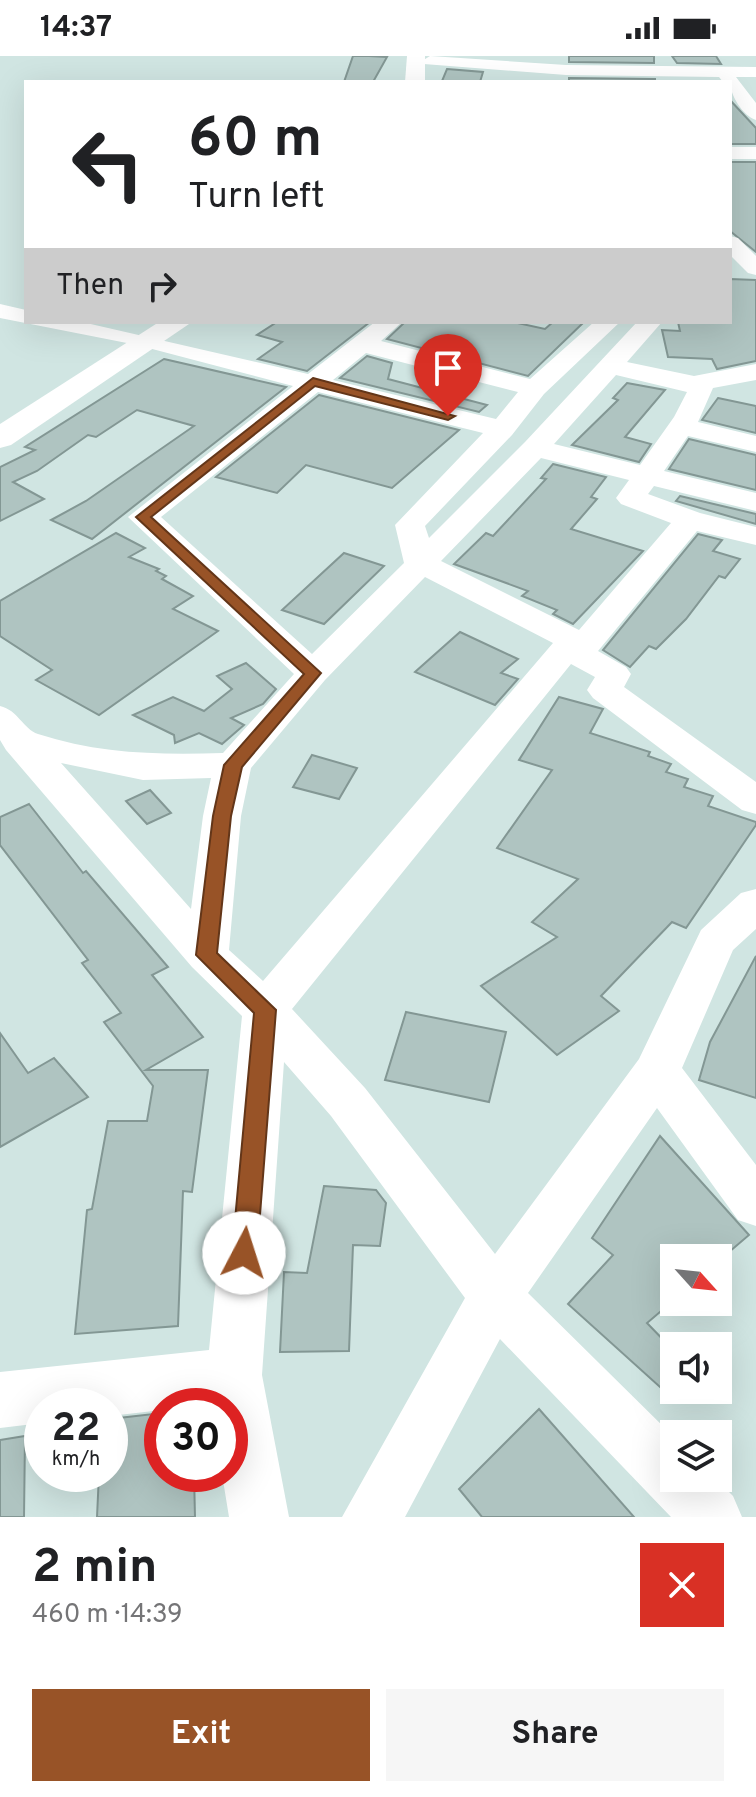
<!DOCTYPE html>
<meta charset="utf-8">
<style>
:root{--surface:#fff;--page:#f6f6f6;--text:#202124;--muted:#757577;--accent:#985327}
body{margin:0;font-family:Overpass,sans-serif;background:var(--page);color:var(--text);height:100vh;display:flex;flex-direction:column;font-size:30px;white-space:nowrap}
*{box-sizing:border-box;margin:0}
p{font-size:26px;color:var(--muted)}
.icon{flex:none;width:44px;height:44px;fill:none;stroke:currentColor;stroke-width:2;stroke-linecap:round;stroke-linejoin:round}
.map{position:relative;height:1461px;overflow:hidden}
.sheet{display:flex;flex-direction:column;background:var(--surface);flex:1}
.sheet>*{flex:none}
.hud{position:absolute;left:24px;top:24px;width:708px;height:244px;border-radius:0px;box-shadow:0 8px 32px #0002;background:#fff;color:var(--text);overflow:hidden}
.needle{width:52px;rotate:117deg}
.fabs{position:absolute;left:660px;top:1188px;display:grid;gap:16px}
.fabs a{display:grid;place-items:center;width:72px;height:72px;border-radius:0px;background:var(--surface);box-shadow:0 8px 32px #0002;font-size:40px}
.speed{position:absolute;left:24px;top:1332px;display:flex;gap:16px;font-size:40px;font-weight:700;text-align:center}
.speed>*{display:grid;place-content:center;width:104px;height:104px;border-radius:50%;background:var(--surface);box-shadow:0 8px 32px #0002;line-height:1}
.speed small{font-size:20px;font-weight:400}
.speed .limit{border:12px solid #d22;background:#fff;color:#111}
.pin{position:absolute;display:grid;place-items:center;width:68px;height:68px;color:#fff;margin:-82px -34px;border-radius:50% 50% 50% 0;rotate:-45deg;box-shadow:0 0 8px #0007}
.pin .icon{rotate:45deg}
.me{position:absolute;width:88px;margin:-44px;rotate:5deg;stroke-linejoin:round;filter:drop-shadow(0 0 6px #0008)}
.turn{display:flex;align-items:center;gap:28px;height:168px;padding:0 32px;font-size:36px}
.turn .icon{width:104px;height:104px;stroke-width:2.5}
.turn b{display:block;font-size:56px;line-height:68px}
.then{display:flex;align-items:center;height:76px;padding:0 32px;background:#0003;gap:16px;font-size:30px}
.round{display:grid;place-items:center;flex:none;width:84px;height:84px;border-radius:0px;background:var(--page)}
.headline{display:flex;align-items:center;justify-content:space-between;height:136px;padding:0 32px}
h1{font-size:48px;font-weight:700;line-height:60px}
.action{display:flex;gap:16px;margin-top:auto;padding:16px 32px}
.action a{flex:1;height:92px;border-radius:0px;background:var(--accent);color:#fff;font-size:32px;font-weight:700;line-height:92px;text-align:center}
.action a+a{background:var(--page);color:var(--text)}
.status{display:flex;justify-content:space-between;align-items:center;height:56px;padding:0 40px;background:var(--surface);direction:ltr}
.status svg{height:22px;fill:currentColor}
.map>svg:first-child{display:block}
</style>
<div class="status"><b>14:37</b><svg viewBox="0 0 49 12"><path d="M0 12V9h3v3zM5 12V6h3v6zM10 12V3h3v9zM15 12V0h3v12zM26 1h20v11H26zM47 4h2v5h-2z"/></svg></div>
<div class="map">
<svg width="756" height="1461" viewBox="0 0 756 1461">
<rect width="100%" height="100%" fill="#d0e5e2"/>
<g fill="#afc4c1" stroke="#839794" stroke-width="2">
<polygon points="353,0 369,0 387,1 373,26 344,26"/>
<polygon points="569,0 654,0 654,7 569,6"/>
<polygon points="672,0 716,0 721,8 677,7"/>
<polygon points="447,13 483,16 480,26 442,25"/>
<polygon points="569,22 655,23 655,26 569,26"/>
<polygon points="730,44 756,72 756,88 730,88"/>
<polygon points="730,106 756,106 756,196 730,175"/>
<polygon points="730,223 756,224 756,305 717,313 712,303 668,301 662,274 680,275 678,266 730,266"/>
<polygon points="277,266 370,266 307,315 258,303 282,286 257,279"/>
<polygon points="405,266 513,266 545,273 553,266 584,266 528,320 387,283"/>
<polygon points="367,300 392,307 388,323 487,349 479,356 340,322"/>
<polygon points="164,303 286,331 92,483 51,464 86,445 194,370 137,354 96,381 88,379 37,415 13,426 44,443 0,465 0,411 35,394 25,391"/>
<polygon points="627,327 665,334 625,381 651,388 639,406 572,389 618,344 613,342"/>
<polygon points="319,339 459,374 392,432 306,409 277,437 216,421"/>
<polygon points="718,342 756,350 756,377 702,364"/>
<polygon points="689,383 756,399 756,434 669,413"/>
<polygon points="553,408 606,421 591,441 597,443 571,473 643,495 573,568 553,558 557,554 522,540 528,535 454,508 486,477 493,480 546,423 541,422"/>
<polygon points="680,440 756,458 756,468 676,445"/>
<polygon points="116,477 145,492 129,501 159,513 156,515 166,520 162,523 193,540 173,553 218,575 99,659 36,624 52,614 0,580 0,545"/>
<polygon points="698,478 722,484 713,495 740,503 725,522 719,520 686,563 656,593 649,590 630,611 603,594"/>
<polygon points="344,497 384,510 324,568 282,554"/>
<polygon points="460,576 518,603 501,617 518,623 495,649 415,616"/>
<polygon points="246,607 276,633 263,648 231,662 244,669 222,688 199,677 175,687 174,679 133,659 173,641 204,655 232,633 217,620"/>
<polygon points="559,641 603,653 590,677 650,696 648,700 671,708 666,716 688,723 684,731 713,740 708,750 756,766 756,769 686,872 672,866 601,940 619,955 557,999 481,930 557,881 532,866 578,823 497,792 552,714 519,704"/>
<polygon points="312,699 357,712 339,743 293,731"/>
<polygon points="150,734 171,757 147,768 126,745"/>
<polygon points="29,748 83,817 86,815 168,911 152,919 203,981 146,1014 208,1014 192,1136 183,1135 178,1270 75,1278 87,1154 92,1153 108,1065 147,1065 153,1030 104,966 121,957 82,907 88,904 0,789 0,761"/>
<polygon points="756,900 756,1042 699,1024 710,986"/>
<polygon points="406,956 506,976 489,1046 385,1024"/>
<polygon points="0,977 28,1017 54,1002 88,1041 0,1091"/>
<polygon points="660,1080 749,1179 722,1202 674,1202 674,1244 647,1267 674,1295 674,1319 660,1331 568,1248 613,1199 592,1182"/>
<polygon points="324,1130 376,1134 386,1147 380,1190 353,1189 349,1295 280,1296 284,1216 307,1217"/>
<polygon points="539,1353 634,1461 482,1461 459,1433"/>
<polygon points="162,1357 162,1418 194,1418 195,1461 97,1461 99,1418 110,1418 110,1363"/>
<polygon points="25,1380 24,1461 0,1461 0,1384"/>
</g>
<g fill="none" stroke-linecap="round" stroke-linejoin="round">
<g fill="#fff" fill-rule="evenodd">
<path d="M430 0 566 9 756 11V21H736L756 47V64C743 60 730 39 730 26H723L719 21 566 19 424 8 422 5Z"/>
<rect x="730" y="91" width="26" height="12"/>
<polygon points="730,180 738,182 756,200 756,219 748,217 730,199"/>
<path d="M0 248 26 254V266H82L308 318 375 266H402L381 285 530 323 594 266H620L544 338 512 379 425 470 429 482 525 386 637 266H662L627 306 694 320 756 308V324L713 332 698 366 756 380V396L688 380 664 415 756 437V455L654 430 648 438 700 457 756 471V489L697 475 598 595 626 611 631 618 624 631 756 726V758L742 754 593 642 587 634 595 621 571 608 292 953 365 1032 495 1198 639 1003 701 874 741 837 756 833V873L733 894 682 1012 756 1109V1170L738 1164 657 1052 528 1237 674 1381V1422H715L733 1440 742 1461H671L500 1283 405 1461H342L465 1242 331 1060 284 1006 262 1319 289 1461H229L222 1418H230V1350H162V1354L110 1360V1350H42V1367L0 1372V1316L209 1294 242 960 192 911 6 694 0 684V650C18 654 23 673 38 678 99 698 160 699 223 697L294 618 128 461 293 330 137 289 0 262ZM366 297 518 336 496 363 333 324ZM616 319 687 336 674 361 640 409 554 388ZM318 336 483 377 395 469 404 507 312 598 161 461ZM541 402 629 424 616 442 621 448 671 467 579 574 441 505ZM425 521 553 587 263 925 229 894 241 760 251 712 325 624ZM61 707 143 724 211 722 203 760 191 853Z"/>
</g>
<g fill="#fff" fill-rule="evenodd">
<polygon points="407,0 425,0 425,26 405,26"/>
<polygon points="159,266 192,266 11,389 0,392 0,368"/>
</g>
</g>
<polygon fill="#985327" stroke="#633619" stroke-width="2" points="313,322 455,360 448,364 315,330 151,461 321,617 242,711 231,760 217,897 276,954 257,1197 253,1205 244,1209 236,1205 232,1197 254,957 196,899 213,760 224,709 304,618 136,461"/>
</svg>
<div class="fabs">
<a><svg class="needle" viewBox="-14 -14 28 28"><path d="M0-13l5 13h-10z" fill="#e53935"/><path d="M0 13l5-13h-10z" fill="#757577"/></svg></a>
<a><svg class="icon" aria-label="sound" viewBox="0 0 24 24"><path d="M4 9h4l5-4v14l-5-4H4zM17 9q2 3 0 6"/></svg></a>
<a><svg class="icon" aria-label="layers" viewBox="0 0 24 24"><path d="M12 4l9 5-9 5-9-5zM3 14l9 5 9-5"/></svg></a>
</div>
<div class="speed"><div>22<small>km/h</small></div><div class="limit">30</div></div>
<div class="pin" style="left:448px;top:360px;background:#d93025"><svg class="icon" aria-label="arrive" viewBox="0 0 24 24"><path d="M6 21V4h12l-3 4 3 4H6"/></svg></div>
<svg class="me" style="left:244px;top:1197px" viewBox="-20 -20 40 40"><circle r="19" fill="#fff"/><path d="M0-13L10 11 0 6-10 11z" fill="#985327"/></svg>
<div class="hud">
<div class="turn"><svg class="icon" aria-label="left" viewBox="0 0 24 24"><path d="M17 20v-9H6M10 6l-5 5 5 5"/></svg><div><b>60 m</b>Turn left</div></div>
<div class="then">Then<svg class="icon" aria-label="right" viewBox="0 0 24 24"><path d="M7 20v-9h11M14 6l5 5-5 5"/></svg></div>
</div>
</div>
<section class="sheet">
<div class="headline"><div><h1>2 min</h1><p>460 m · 14:39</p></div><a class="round" style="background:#d93025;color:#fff"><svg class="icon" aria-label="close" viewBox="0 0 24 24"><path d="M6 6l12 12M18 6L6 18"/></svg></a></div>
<div class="action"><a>Exit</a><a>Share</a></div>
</section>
